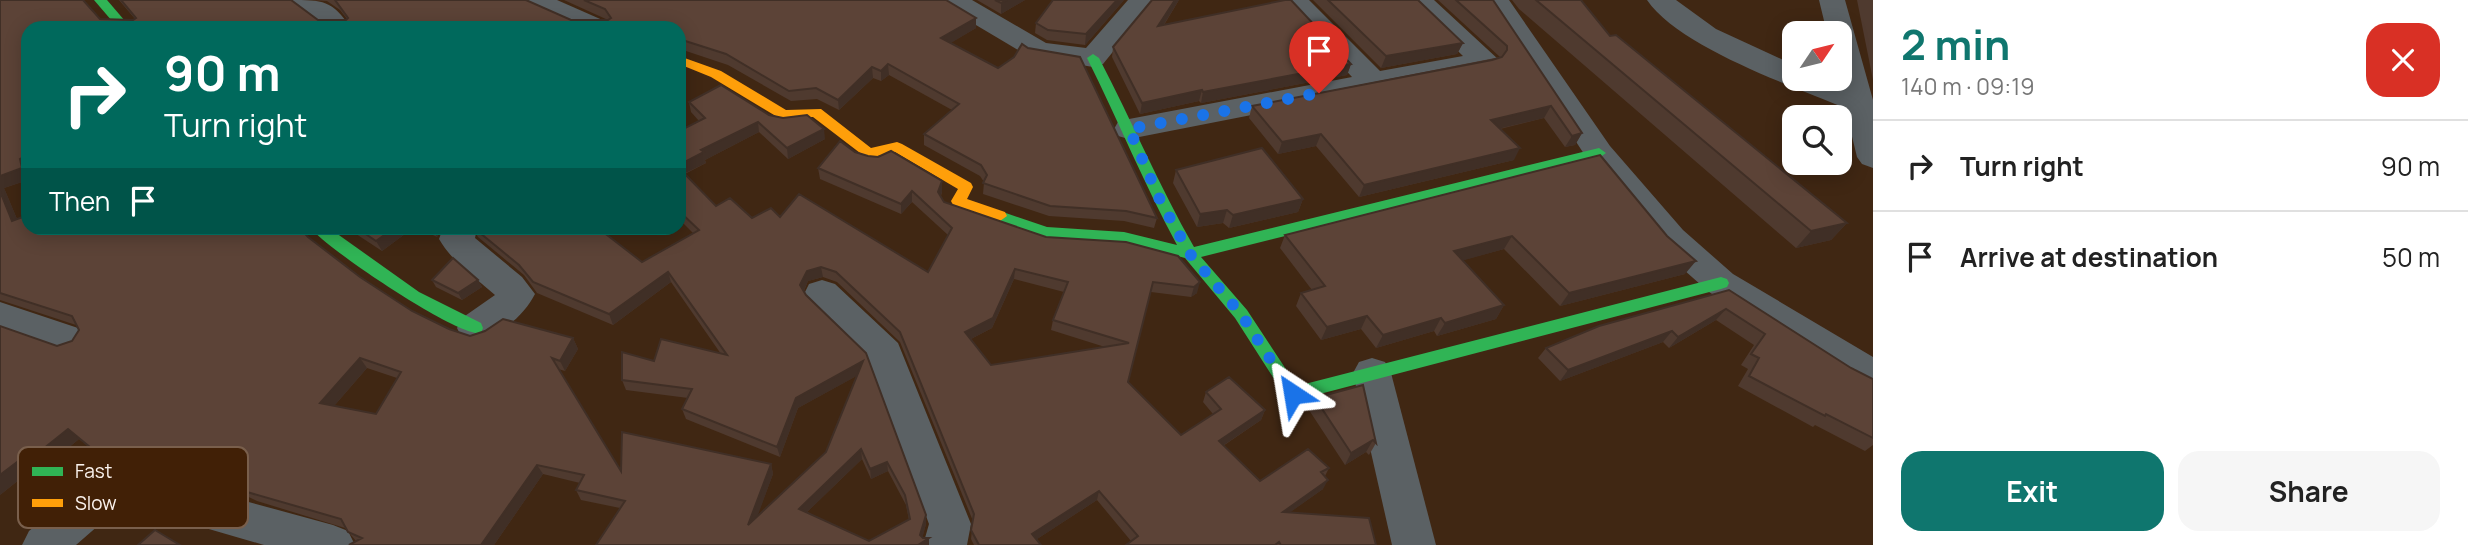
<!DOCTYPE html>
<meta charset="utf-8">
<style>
:root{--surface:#fff;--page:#f6f6f6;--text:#222;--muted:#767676;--line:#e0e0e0;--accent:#0f766e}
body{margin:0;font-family:Manrope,sans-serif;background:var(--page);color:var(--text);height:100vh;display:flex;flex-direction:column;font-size:26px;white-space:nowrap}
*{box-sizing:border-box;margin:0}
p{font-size:23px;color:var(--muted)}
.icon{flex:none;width:38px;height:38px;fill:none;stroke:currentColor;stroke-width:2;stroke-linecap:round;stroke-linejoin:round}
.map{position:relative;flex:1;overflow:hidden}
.sheet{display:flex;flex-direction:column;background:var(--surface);width:595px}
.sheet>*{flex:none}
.hud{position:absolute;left:21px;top:21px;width:665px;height:214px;border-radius:21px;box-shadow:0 4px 18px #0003;background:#00695c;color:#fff;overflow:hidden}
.needle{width:46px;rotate:55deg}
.fabs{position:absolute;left:1782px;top:21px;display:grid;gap:14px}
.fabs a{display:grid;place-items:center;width:70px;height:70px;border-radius:14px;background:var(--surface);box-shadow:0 4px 18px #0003;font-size:35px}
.pin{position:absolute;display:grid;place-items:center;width:60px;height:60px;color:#fff;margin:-72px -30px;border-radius:50% 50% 50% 0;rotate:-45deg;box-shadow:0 0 7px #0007}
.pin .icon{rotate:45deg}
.me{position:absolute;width:77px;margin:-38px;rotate:327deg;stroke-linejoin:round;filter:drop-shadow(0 0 5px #0008)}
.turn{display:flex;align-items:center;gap:24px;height:147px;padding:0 28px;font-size:32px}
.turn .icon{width:91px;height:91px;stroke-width:2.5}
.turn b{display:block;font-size:49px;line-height:60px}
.then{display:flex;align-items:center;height:66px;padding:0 28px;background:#0003;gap:14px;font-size:26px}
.round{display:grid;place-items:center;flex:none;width:74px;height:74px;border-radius:21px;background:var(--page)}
.overview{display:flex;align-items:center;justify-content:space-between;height:119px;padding:0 28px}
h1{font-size:42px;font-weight:700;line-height:52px;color:var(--accent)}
.button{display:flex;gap:14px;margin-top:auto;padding:14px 28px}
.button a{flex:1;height:80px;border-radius:21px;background:var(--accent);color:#fff;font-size:28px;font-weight:700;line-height:80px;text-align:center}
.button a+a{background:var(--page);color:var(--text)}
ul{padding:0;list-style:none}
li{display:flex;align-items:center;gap:21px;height:91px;padding:0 28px;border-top:2px solid var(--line)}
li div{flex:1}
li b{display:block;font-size:26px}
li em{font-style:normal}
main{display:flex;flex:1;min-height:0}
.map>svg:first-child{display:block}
</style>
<main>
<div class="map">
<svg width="1873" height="545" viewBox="0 0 1873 545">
<rect width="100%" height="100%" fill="#402713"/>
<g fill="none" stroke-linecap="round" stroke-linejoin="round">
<g fill="#5b6164" fill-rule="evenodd">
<path d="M290 0C323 0 332 0 351 28H323C315 15 298 13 290 0Z"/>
<polygon points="522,0 557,0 607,22 611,28 575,28 526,6"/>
<polygon points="940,0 972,0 1046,43 1086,48 1128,0 1155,0 1103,64 1093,67 1028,56 944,6"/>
<polygon points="1281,0 1309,0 1380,71 1463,56 1405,0 1434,0 1499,60 1495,66 1485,69 1129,139 1118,136 1114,129 1118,122 1129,119 1352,77"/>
<polygon points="1483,0 1509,0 1610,146 1683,230 1733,274 1873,357 1873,391 1860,387 1709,292 1659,248 1588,160"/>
<path d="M1647 0H1676L1716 29 1794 65V79H1827L1839 84V33H1827L1819 0H1845L1873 100V168L1862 164 1857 157 1845 108C1792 86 1679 47 1647 0Z"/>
<path d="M443 228H477L475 238 522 277 535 294C523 318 489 347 462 338L457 328 462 318 495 295C475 277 453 263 439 239Z"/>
<polygon points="822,280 835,284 898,343 971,524 967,545 923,545 929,524 869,362 809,304 804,294 809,284"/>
<polygon points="0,302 81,329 87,339 81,349 68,354 0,330"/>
<polygon points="1372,358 1385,362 1391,373 1436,545 1392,545 1353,373 1359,362"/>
<polygon points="117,466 333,525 348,531 355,545 264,545 123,504 76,545 22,545 29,531 102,471"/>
</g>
<g fill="#30b455" fill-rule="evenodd">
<polygon points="94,0 107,0 131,28 118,28"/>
<path d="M1093 54 1099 58C1132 121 1159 186 1194 247L1599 148 1606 153 1599 158 1201 257 1247 310 1297 386 1721 277 1727 279 1729 283 1727 287 1721 289 1293 401 1287 399 1235 318 1185 258 1124 242 1046 237 995 220 993 216 1000 211 1047 227 1124 232 1177 245C1144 184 1118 120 1087 58Z"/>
<path d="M311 228H329L419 292 481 323 483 328 481 333C461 339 325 248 311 228Z"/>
</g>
<polygon fill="#ff9f0a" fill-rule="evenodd" points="679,56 721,71 786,110 821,109 871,148 897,142 902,144 971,183 973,187 967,199 1005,212 1007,216 1000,221 953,205 951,201 958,189 895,152 869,158 864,156 813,117 779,118 711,77 679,64"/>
</g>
<g fill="#4f3a2f" fill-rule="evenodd">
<path d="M0 0 100 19 133 20 135 19 119 0H291L318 20H346L347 19 340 10 327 1 312 0H526L571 20H608L564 0H946L976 18V28L950 43 1157 218 1154 228 1124 221 1049 216 983 194 984 182 980 176 924 145V134L952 110 889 75 881 81 873 78 839 110 817 99 791 101 728 65 680 49 679 50V28H28V180L4 188 17 219 308 237 360 277 412 311 449 329 470 336 573 338 578 349 565 371 558 369 621 471 771 464 773 474 757 516 826 452 858 375 798 408 780 457 686 419 682 409 688 398 626 390 622 380 654 361 721 354 671 282 613 325 537 293 524 275 478 237 473 228H624L607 236 642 262 693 233 679 219V131L699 121 691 112 689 102 769 115 825 139 788 159 759 132 705 160 706 163 685 174 716 206 752 218 780 217 928 272 948 235 912 202 901 214 820 179 818 168 855 152 942 192 941 196 944 202 1046 237 1178 256 1197 293 1191 297 1151 292 1128 382 1181 435 1213 414 1203 402 1206 392 1265 410 1261 420 1223 446 1260 481 1329 468 1325 476 1323 489 1290 512 1376 545H1126L1131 541 1097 500 1037 539 1041 545H974L971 539 973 521 900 342 837 282 823 277 808 281 804 291 806 295 866 353 926 524 922 538 929 545H596L620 508 581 500 576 490 580 483 543 474 494 545H349L356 541 345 528 257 501 228 487 219 477 223 473 187 458 170 478 107 461 79 439 50 463 45 459 0 495 57 346 72 341 79 330 76 325 0 300ZM1014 279 1064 292 1053 320 1051 330 1105 347 991 365 971 339 992 328ZM367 368 397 378 376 414 334 406ZM862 459 871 479 888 471 906 505 909 520 869 541 807 512Z"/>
<polygon points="977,0 1025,0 1001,14"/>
<polygon points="1124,0 1085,45 1047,40 1035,33 1036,23"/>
<polygon points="1179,0 1164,25 1351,64 1347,75 1201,103 1199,101 1140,114 1112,57 1113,47"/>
<polygon points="1313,0 1418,0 1463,43 1457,54 1381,68"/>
<polygon points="1438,0 1493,0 1582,133 1575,145 1565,147 1544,118 1500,129 1514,160 1359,197 1316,146 1278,154 1249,118 1252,106 1500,57"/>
<polygon points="1512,0 1581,0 1610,36 1847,223 1831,240 1796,248 1519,9"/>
<polygon points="1857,0 1873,0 1873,80"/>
<polygon points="1600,155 1685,274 1560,306 1504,249 1463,260 1504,305 1496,319 1437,336 1434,331 1376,348 1361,329 1321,340 1296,306 1301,293 1312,290 1280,248 1285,235"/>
<polygon points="1176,170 1303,199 1298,212 1229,228 1223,223 1197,227 1173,183"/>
<polygon points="347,228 413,228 382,251"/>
<polygon points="419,228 442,228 437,237"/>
<polygon points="432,280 478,280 482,287 462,300 436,287"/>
<polygon points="1729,290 1851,368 1873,379 1873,445 1865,451 1815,425 1813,427 1738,386 1748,369 1741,365 1754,345 1716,320 1669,348 1663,342 1560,381 1538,358 1546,348"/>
<polygon points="1315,398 1376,443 1369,455 1366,452 1345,465 1309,410"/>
</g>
<g fill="#402f26">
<polygon points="1007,0 1025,0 1001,14 1001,3"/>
<polygon points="1117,0 1124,0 1085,45 1086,34"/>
<polygon points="1175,0 1179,0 1156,37 1158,26"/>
<polygon points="976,18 976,28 941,49 941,38"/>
<polygon points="1463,43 1457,54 1381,68 1386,56"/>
<polygon points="888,64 889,75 881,81 881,71"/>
<polygon points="1351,64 1347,75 1201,103 1203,92"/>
<polygon points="872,67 873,78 839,110 838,100"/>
<polygon points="1202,90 1199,101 1140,114 1142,103"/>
<polygon points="1551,106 1544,118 1485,132 1491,120"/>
<polygon points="758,122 759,132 705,160 706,163 679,176 679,165 701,150"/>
<polygon points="824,129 825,139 788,159 787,148"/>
<polygon points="1582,133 1575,145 1565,147 1572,136"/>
<polygon points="1321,134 1316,146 1278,154 1282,142"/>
<polygon points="1520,148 1514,160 1359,197 1364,185"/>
<polygon points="28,155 28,180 4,188 22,231 12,221 0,191 0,176 20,159"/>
<polygon points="942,181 942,192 938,202 938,192"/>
<polygon points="912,191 912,202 901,214 901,204"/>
<polygon points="1303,199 1298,212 1229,228 1233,215"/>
<polygon points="1227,210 1223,223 1197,227 1200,214"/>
<polygon points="1847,223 1831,240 1796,248 1811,231"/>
<polygon points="394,228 413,228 382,251 376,241"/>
<polygon points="432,228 442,228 437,237"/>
<polygon points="598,228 624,228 601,239"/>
<polygon points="1512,236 1504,249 1447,265 1454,251"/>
<polygon points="1696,261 1685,274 1560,306 1569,293"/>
<polygon points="821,267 823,277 808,281 802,295 800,285 807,271"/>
<polygon points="1015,269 1014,279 992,328 965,342 965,332"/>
<polygon points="668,272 671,282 613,325 609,314"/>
<polygon points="478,280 482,287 462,300 458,293"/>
<polygon points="1200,282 1197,293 1191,297 1194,287"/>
<polygon points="1504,305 1496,319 1437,336 1445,323"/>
<polygon points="1726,309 1716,320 1669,348 1678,337"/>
<polygon points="1367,316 1361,329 1321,340 1327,327"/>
<polygon points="1441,318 1434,331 1376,348 1383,335"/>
<polygon points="1672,331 1663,342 1560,381 1568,370"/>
<polygon points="573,338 578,349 565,371 560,361"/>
<polygon points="360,358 367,368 328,413 320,403"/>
<polygon points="863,361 864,372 798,408 780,457 777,447 796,398"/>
<polygon points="1265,410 1261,420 1215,451 1219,441"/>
<polygon points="68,429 79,439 50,463 38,453"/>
<polygon points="1373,440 1366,452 1345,465 1351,453"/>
<polygon points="177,449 187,458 170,478 159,468"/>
<polygon points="861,449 862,459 801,518 799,509"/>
<polygon points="33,450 45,459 0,495 0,475"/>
<polygon points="887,462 888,471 871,479 870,469"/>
<polygon points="771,464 773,474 751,534 748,525"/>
<polygon points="537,465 543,474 494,545 481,545"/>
<polygon points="1328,480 1323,489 1278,521 1283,512"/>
<polygon points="1099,491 1097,500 1031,543 1032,534"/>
<polygon points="926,515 926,524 921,543 929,538 929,545 918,545"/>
</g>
<g fill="#5c4337" stroke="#402f26" stroke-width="2" fill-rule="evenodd">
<polygon points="0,0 83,0 100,19 133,20 136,18 121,0 291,0 318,20 346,20 348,18 335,0 526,0 571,20 608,20 611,18 605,9 584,0 946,0 976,18 941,38 998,68 1014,57 1022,44 1028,48 1080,57 1157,218 1126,211 1050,206 983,183 987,175 981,165 924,134 959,104 888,64 881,71 872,67 838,100 816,88 789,91 726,54 679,39 679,28 28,28 28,155 20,159 22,168 0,176"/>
<polygon points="995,0 1007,0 1001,3"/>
<polygon points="1053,0 1117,0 1086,34 1048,30 1036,23"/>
<polygon points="1152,0 1175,0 1158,26 1285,0 1291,0 1351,64 1203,92 1202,90 1142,103 1113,47"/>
<polygon points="1328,0 1418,0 1463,43 1386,56"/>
<polygon points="1456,0 1493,0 1582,133 1572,136 1551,106 1491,120 1520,148 1364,185 1321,134 1282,142 1252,106 1492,60 1502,57 1507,50 1507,46"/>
<polygon points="1536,0 1581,0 1610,36 1616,35 1847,223 1811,231"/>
<polygon points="721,85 769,115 783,118 807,115 824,129 787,148 758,122 701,150 704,152 679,165 679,131 705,118 689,102"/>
<path d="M840 141 855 152 868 156 878 157 891 151 942 181 938 192 944 202 1046 237 1126 242 1178 256 1200 282 1194 287 1153 282 1128 382 1181 435 1221 409 1206 392 1229 377 1265 410 1219 441 1260 481 1308 449 1329 468 1321 472 1328 480 1283 512 1369 518 1376 545H1281L1279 542 1275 545H1126L1138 536 1099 491 1032 534 1041 545H979L971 530 974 514 900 332 836 272 821 267 807 271 800 285 806 295 866 353 926 515 920 535 923 538H929L918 545H596L625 501 576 490 584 475 537 465 481 545H349L362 538 348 532 341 519 247 492 219 477 227 468 177 449 159 468 96 452 68 429 38 453 33 450 0 475V326L57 346 72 341 79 330 72 316 0 293V191L12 221 28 215V228H300L308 237 360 277 412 311 449 329 470 336 485 331 503 319 573 338 560 361 552 358 621 471 622 432 771 464 748 525 826 452 863 361 796 398 777 447 682 409 692 389 622 380V352L654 361 661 339 727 355 668 272 609 314 533 282 519 265 474 228H599H598L642 262 699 230 679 211V168L716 206 730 198 752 218 771 208 780 217 799 194 928 272 952 228 912 191 901 204 818 168ZM1015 269 1068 282 1053 320 1129 343 991 365 965 332 993 318ZM360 358 401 372 376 414 320 403ZM861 449 870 469 887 462 905 495 910 519 869 541 799 509Z"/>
<polygon points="1262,148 1303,199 1233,215 1227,210 1200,214 1176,170"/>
<polygon points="1600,155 1667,236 1696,261 1569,293 1512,236 1454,251 1504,305 1445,323 1441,318 1383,335 1367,316 1327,327 1301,293 1325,286 1285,235"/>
<polygon points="357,228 394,228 376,241"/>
<polygon points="453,258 478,280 458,293 432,280"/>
<polygon points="1729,290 1851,368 1873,379 1873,438 1826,414 1825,416 1749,376 1759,358 1751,354 1765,334 1726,309 1678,337 1672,331 1568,370 1546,348 1599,326"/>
<polygon points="1363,385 1376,443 1373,440 1351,453 1315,398"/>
<polygon points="155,530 180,545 138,545"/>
</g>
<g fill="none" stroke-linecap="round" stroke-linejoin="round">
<polyline stroke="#1a73e8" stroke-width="12" stroke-dasharray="0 21.6" points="1293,394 1241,314 1190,254 1161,202 1129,129 1319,93"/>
</g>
<rect x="18" y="447" width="230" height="81" rx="10" fill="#412006" stroke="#795f4c" stroke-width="2"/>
<rect x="32" y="467" width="31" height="9" fill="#30b455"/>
<rect x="32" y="499" width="31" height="8" fill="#ff9f0a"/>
<g font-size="19" fill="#fbf3ee">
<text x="75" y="478">Fast</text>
<text x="75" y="510">Slow</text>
</g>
</svg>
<div class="fabs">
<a><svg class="needle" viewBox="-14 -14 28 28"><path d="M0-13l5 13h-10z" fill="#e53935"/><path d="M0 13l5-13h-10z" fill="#767676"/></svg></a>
<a><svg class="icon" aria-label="search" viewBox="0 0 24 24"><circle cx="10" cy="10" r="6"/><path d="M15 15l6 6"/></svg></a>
</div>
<div class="pin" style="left:1319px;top:93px;background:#d93025"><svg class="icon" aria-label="arrive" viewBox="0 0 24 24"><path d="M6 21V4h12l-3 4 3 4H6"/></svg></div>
<svg class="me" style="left:1293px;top:394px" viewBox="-20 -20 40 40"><path d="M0-17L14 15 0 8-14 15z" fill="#1a73e8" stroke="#fff" stroke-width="4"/></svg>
<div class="hud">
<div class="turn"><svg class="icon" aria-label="right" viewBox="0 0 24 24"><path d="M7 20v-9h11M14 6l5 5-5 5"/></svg><div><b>90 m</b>Turn right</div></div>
<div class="then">Then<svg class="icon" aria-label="arrive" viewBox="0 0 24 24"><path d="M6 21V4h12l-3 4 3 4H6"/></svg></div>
</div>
</div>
<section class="sheet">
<div class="overview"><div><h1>2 min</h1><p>140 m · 09:19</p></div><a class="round" style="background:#d93025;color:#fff"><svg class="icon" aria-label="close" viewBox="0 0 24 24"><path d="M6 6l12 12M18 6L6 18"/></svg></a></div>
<ul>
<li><svg class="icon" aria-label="right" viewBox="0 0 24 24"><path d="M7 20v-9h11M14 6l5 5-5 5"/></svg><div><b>Turn right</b></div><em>90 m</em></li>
<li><svg class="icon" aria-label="arrive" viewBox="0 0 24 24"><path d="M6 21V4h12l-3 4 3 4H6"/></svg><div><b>Arrive at destination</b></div><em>50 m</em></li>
</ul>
<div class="button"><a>Exit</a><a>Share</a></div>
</section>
</main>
